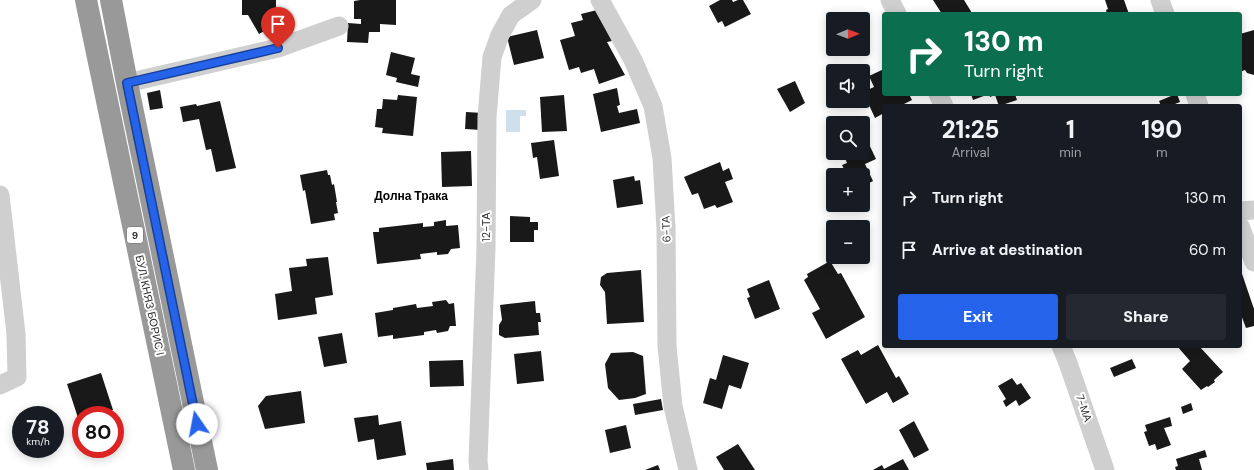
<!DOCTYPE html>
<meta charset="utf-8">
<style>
:root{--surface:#171b24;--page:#242831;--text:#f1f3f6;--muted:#9ea1a6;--accent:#2563eb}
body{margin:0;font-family:"DM Sans",sans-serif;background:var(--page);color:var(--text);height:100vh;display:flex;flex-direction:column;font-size:15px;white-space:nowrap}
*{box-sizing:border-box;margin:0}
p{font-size:13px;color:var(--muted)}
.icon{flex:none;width:22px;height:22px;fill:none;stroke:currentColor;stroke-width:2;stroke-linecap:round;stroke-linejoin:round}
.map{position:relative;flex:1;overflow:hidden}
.panel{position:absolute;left:882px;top:104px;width:360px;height:244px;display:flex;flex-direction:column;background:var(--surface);border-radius:4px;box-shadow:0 2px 10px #0003}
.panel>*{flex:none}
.hud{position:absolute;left:882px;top:12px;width:360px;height:84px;border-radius:4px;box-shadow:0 2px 10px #0003;background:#0b6e4f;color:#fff;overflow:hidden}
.needle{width:26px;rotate:89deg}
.tools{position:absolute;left:826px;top:12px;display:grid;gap:8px}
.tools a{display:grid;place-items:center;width:44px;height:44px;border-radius:4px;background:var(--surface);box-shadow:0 2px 10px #0003;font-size:20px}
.speed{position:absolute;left:12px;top:406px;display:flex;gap:8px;font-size:20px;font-weight:700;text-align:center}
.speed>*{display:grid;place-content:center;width:52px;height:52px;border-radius:50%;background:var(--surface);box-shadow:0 2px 10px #0003;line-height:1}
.speed small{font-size:10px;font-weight:400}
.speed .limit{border:6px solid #d22;background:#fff;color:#111}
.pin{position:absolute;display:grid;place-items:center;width:34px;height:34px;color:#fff;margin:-41px -17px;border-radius:50% 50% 50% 0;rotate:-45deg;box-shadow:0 0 4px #0007}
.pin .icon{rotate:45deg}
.me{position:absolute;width:44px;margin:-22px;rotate:348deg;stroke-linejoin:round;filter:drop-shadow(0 0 3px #0008)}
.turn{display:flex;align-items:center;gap:14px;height:84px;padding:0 16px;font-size:18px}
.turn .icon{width:52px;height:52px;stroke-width:2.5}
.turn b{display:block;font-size:28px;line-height:34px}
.eta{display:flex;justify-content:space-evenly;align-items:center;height:68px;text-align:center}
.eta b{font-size:24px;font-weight:800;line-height:28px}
.action{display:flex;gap:8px;margin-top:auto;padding:8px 16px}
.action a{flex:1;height:46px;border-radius:4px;background:var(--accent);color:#fff;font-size:16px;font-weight:800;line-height:46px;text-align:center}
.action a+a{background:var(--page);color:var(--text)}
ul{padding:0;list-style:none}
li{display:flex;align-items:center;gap:12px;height:52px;padding:0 16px}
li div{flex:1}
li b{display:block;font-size:15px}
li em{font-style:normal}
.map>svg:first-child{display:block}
</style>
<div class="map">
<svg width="1254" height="470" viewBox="0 0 1254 470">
<rect width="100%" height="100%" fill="#fff"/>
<polygon fill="#cee0ec" points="506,110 526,110 526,116 520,116 520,132 506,132"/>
<g fill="#191919">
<polygon points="242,0 276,0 276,9 283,20 259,34 248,15 242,15"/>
<polygon points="360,0 396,0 396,25 380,24 380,32 369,32 368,43 347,42 348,23 361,24 361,19 354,19 354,1"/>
<polygon points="720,0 732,0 733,2 738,0 743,0 751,14 725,27 722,21 718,23 709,6"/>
<polygon points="933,0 964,0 972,13 942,14"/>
<polygon points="1105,0 1124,0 1129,14 1107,14 1106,10 1108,9"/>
<polygon points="597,10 612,41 607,42 625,75 599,84 594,69 581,73 579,67 569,70 560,40 575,36 571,23 583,20 581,14"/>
<polygon points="537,30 544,58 514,65 507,37"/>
<polygon points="1254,30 1254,75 1247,73 1245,70 1240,72 1240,34"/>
<polygon points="391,52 415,58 411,74 420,76 418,87 396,82 397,78 386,75"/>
<polygon points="884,69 884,94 909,94 912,100 900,106 884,106 884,113 875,118 863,92 874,87 869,76"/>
<polygon points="795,81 805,103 790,112 777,89"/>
<polygon points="617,88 620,105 617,106 619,113 637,109 640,123 601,132 593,94"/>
<polygon points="160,90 163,108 150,110 147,93"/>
<polygon points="971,94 1015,94 1017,100 999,106 995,95 990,97 989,94 973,100"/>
<polygon points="1176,94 1177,94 1180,102 1170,106 1161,106 1159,101"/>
<polygon points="398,95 417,97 413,136 382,133 383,128 375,127 377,109 382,109 383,99 397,100"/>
<polygon points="564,95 567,131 542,132 540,97"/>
<polygon points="220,101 236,168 216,172 211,149 206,150 199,119 183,122 180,107 196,104 197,106"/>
<polygon points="466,112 483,113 481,130 465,129"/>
<polygon points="866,138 876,159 865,164 873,181 863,186 863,175 847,175 842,165 847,163 843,153 863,153 863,139"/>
<polygon points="554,140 559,176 540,179 537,157 533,158 531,143"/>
<polygon points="471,151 472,186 442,187 441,152"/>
<polygon points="720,162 723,171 729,168 733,179 725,182 733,202 717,208 715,205 704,209 698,193 692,195 684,177"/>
<polygon points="327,170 328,175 330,175 332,185 334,184 337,202 336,202 338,213 334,214 335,220 311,224 305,190 303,191 300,175"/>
<polygon points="634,176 635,181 640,180 643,204 617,208 613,180"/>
<polygon points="510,216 530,217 530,222 538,222 538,230 534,230 534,242 510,242"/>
<polygon points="446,220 446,226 458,225 460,248 451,249 448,254 437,255 437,252 420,254 421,259 377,264 373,232 379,232 379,228 423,223 423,227 434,226 434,222"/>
<polygon points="328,257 333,295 315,298 317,314 278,320 275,294 292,291 289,268 307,266 306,259"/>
<polygon points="830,261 838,274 841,273 865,317 826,339 812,313 820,309 804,280 808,277 807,274"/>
<polygon points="1240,268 1254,309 1254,326 1246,328 1240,312"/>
<polygon points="641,270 644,322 607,324 605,292 600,285 601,277 607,273"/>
<polygon points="769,280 780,309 755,319 747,298 750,297 747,289"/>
<polygon points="446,300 449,304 454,303 456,326 450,326 448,331 437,333 436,330 424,332 424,335 393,339 393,335 378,337 375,313 393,310 393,308 416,304 417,308 433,306 432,302"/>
<polygon points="535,301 536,313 540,313 541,322 538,322 539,335 505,338 499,335 499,325 502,320 500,305"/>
<polygon points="342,333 347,363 324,367 318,337"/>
<polygon points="878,345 896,378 899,376 909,394 893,403 887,392 866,404 841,359 858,350 861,355"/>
<polygon points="1177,346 1199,346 1223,372 1214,380 1215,382 1208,387 1207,386 1201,390 1182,369 1190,361"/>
<polygon points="541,351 544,381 517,384 514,354"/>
<polygon points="633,352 643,356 646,394 635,398 619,400 608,388 605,364 611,353"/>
<polygon points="723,355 749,363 741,389 729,385 722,409 703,403 710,378 716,380"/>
<polygon points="1132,359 1136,368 1114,377 1110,368"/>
<polygon points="463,360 464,386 430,387 429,361"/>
<polygon points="101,373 113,410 96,415 81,415 81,420 79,421 67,384"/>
<polygon points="1012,378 1017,385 1021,383 1031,398 1019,406 1016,400 1006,407 1003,401 1006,399 998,386"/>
<polygon points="301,391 305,423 265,429 258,406 266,396"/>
<polygon points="661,399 663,410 635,415 633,404"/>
<polygon points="1191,403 1193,410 1183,414 1181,407"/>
<polygon points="378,415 379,425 401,421 406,455 377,460 374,439 358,442 354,418"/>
<polygon points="1170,417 1172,426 1164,428 1171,445 1157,450 1155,444 1149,446 1144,432 1147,431 1145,425"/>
<polygon points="914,421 929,450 914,458 899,430"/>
<polygon points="626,425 631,448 610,453 605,430"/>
<polygon points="738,444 755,470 724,470 716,457"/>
<polygon points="1205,450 1207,457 1199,459 1202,470 1176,470 1175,467 1178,466 1176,459"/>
<polygon points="453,459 454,470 427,470 426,463"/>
<polygon points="903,459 909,470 873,470 882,465 884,469"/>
<polygon points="658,465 660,470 645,470"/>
</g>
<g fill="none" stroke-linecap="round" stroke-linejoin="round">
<g stroke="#cfcfcf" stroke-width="19">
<polyline points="600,0 633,60 653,106 662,158 666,229 667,346 673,406 688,470"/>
<polyline points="890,0 897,14"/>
<polyline points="1160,0 1165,14"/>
<polyline points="127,83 278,48 339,26"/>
<polyline points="938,94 944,106"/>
<polyline points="1195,94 1199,106"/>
<polyline points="0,195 16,334 17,377 0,385"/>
<polyline points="1240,211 1254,210"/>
<polyline points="1240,226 1254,262"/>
<polyline points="1061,346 1068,363 1105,470"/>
<polyline points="479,470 478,461 486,248 487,117 492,57 500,35 511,15 532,0"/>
</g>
<g stroke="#999" stroke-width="22">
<polyline points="86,0 184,470"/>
<polyline points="111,0 127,83 207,470"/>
</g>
</g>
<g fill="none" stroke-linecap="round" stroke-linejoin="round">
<defs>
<polyline id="route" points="197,424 127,83 278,48"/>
</defs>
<use href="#route" stroke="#184099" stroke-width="10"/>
<use href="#route" stroke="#2563eb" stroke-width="7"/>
</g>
<g text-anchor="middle" stroke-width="4" stroke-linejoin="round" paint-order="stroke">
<rect fill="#fff" stroke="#707070" stroke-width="1" x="127" y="227" width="16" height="16" rx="3"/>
<g font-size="10" font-weight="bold" fill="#323232">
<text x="135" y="239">9</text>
</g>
<g font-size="11" fill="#323232" stroke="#fff">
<text transform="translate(486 227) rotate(-90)" y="4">12-ТА</text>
<text transform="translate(666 229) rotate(-92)" y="4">6-ТА</text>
<text transform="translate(150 305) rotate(78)" y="4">БУЛ. КНЯЗ БОРИС I</text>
<text transform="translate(1084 408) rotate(71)" y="4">7-МА</text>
</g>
<g font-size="12" font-weight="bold" fill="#000" stroke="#fff">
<text x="411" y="200">Долна Трака</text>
</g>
</g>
</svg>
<div class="tools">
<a><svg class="needle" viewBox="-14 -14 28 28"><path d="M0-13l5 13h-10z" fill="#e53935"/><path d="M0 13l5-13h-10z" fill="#9ea1a6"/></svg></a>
<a><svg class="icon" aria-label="sound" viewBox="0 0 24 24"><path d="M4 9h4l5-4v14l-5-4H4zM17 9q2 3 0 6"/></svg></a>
<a><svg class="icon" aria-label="search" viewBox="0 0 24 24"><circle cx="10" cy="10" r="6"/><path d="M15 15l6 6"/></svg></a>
<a>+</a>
<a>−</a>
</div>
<div class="speed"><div>78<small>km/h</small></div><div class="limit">80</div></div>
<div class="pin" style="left:278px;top:48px;background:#d93025"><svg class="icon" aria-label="arrive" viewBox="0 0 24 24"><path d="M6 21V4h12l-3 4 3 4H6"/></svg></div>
<svg class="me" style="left:197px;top:424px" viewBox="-20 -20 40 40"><circle r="19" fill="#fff"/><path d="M0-13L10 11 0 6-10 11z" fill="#2563eb"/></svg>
<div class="hud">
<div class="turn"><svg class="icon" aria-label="right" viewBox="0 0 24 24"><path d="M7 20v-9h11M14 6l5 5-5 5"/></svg><div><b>130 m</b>Turn right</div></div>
</div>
<section class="panel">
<div class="eta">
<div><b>21:25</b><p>Arrival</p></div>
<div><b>1</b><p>min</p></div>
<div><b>190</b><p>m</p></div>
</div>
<ul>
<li><svg class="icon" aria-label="right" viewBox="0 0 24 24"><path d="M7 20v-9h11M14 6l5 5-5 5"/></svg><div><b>Turn right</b></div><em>130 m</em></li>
<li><svg class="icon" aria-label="arrive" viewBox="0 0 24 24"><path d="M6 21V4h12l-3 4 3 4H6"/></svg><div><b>Arrive at destination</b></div><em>60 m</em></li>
</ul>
<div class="action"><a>Exit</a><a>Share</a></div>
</section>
</div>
